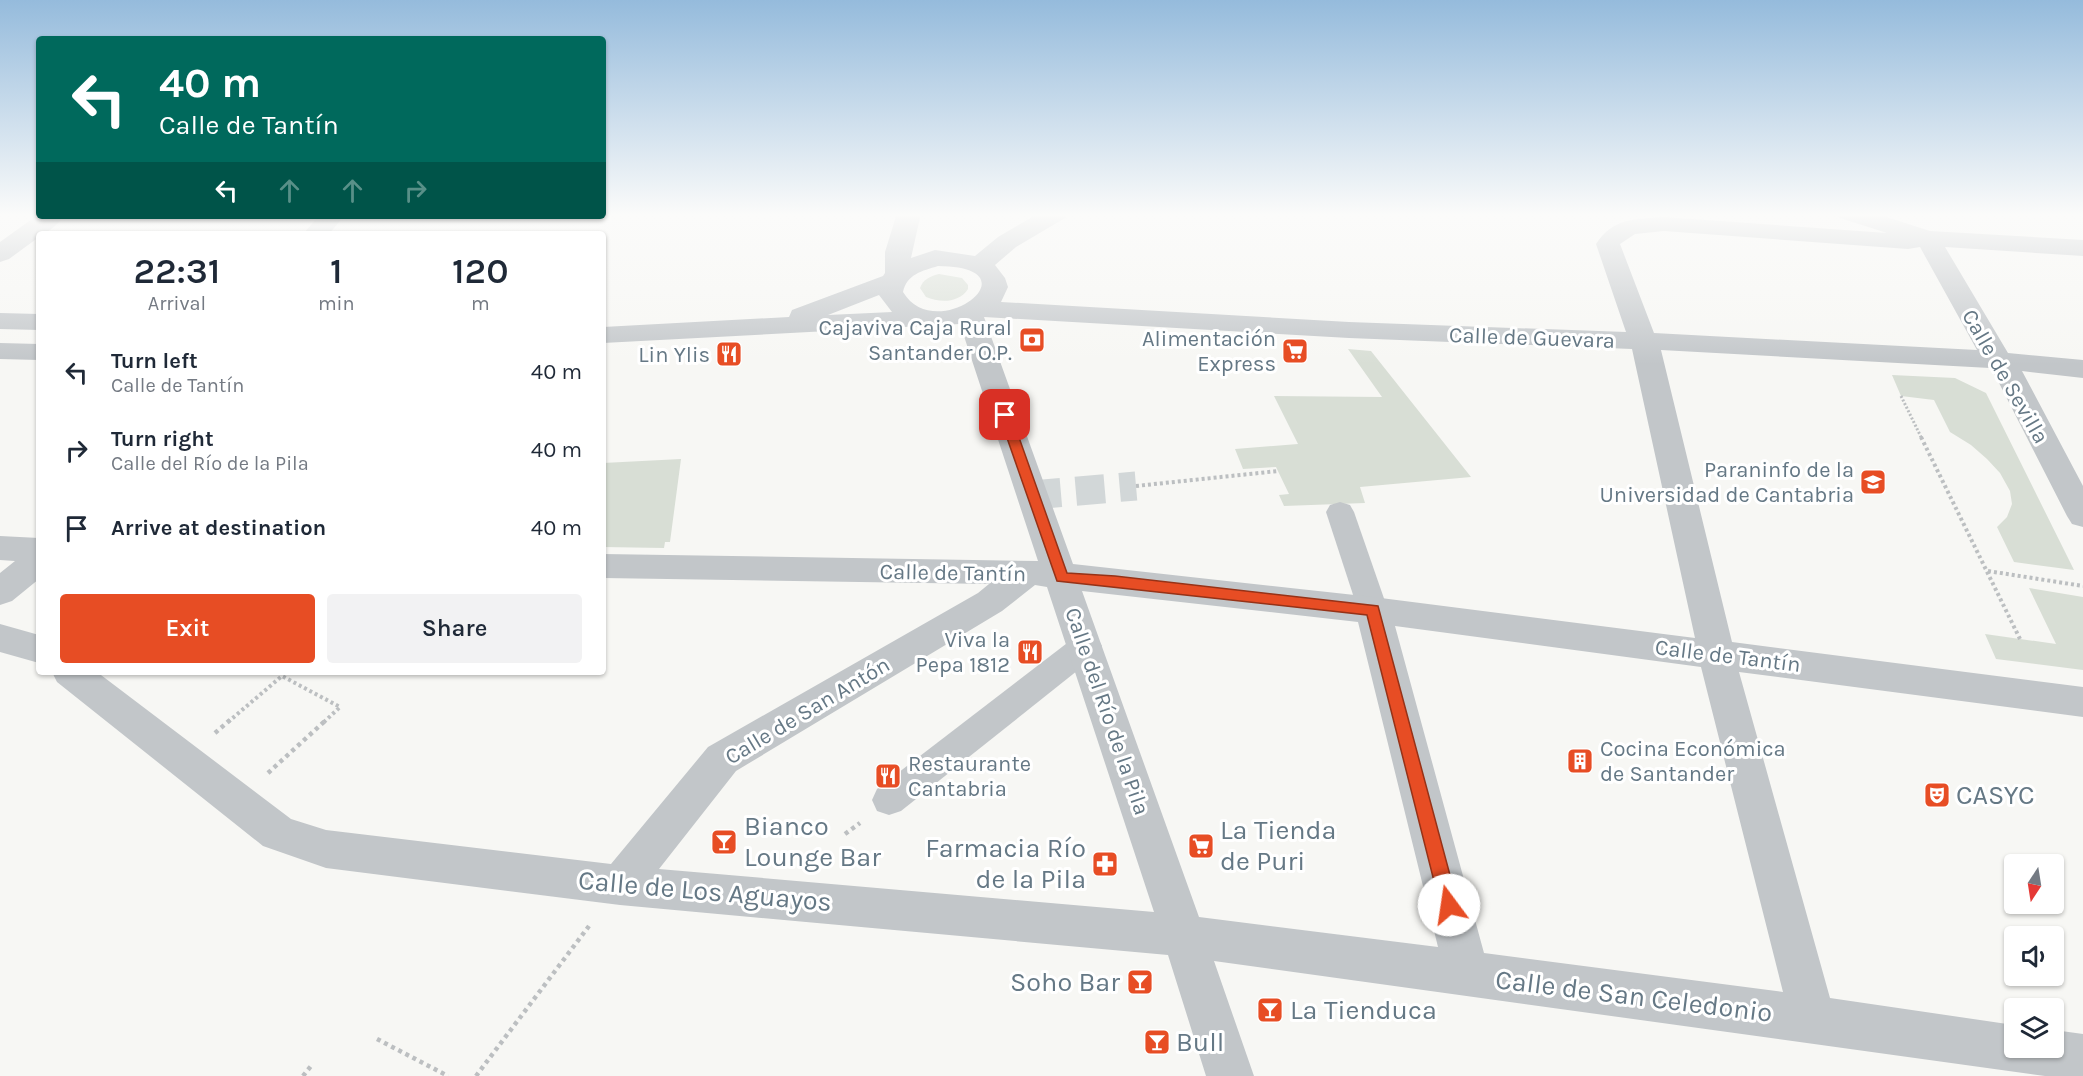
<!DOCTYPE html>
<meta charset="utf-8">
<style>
:root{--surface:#fff;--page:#f2f2f3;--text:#1f2937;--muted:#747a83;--accent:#e74d24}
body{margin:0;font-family:Karla,sans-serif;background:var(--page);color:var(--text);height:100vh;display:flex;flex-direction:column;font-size:22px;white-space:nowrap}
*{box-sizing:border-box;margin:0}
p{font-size:20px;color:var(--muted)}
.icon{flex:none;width:33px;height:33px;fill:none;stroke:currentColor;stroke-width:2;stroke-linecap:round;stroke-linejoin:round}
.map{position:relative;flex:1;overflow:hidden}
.sheet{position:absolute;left:36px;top:231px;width:570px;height:444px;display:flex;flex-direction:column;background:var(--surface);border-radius:6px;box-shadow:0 2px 4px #0004}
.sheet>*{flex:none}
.guide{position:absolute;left:36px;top:36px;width:570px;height:183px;border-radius:6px;box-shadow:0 2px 4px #0004;background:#00695c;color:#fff;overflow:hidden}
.needle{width:39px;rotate:192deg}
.buttons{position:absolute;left:2004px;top:854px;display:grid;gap:12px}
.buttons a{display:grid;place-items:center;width:60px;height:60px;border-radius:6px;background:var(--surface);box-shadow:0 2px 4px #0004;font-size:30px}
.pin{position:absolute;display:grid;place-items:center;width:51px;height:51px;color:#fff;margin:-26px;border-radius:12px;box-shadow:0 3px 9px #0006}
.me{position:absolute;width:66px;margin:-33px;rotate:346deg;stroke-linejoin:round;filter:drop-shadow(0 0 4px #0008)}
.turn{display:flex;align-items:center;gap:21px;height:126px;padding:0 24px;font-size:27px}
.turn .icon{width:78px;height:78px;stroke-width:2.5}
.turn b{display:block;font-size:42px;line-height:51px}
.lanes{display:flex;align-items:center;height:57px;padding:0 24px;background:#0003;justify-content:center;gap:30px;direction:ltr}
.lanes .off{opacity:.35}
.eta{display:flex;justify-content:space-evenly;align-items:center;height:102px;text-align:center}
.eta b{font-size:36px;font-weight:600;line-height:42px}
.action{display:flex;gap:12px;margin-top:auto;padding:12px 24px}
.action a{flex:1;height:69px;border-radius:6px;background:var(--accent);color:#fff;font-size:24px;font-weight:600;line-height:69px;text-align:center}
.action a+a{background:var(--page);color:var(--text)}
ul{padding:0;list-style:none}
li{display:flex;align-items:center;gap:18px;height:78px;padding:0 24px}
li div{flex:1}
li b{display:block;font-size:22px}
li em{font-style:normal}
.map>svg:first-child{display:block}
</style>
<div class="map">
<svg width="2083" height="1076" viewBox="0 0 2083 1076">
<rect width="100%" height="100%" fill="#f7f7f4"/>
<g fill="#d8ded5">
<path d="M939 274 962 278 968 285V289C959 303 940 303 926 297L920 288C923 279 931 276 939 274Z"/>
<polygon points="1348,349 1371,351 1471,477 1360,487 1365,503 1284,506 1279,495 1289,494 1276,467 1243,469 1235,449 1298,444 1274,396 1382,397"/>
<polygon points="1892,375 1955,378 1986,393 2074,570 2014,562 1997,527 2007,517 2012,504 2010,491 2000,473 1987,459 1971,445 1950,432 1934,400 1901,396"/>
<polygon points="681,459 670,542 665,542 664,548 603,547 603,463"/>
<polygon points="2029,588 2083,597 2083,670 1996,659 1985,634 2056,644"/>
</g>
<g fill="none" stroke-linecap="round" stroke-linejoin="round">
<polyline stroke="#d2d7d8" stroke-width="29" stroke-dasharray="29 15" stroke-linecap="butt" points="1032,495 1136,486"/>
<polyline stroke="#bcbfc1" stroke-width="3" stroke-dasharray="2 2" stroke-linecap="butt" points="1901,396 1922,439"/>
<g stroke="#bcbfc1" stroke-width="4" stroke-dasharray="3 3" stroke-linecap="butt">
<polyline points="1921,437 2020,639"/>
<polyline points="1136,486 1278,471"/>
<polyline points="1988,571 2083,586"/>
<polyline points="228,722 282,676 340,707 324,722"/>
</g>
<g stroke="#bcbfc1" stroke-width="4.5" stroke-dasharray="4 4" stroke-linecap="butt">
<polyline points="215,733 230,720"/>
<polyline points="268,773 326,720"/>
<polyline points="845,834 860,823"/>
<polyline points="377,1039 448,1076"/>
<polyline points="303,1076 311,1066"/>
<polyline points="476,1076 589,926"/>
</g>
<g fill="#c2c6c9" fill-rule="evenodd">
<polygon points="1340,502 1350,505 1354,512 1388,610 1384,618 1373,622 1362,618 1358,610 1326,512 1330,505"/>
<polygon points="1086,634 1097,637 1102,646 1097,655 901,811 889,815 877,811 872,800 877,789 1075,637"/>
</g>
<g fill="#c2c6c9" fill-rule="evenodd">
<path d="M897 213H921L911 258 935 250 975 256 998 237 1039 213H1068L1065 218 1016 247 995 265 1005 278 1008 287 1001 302 1349 322 1626 332 1596 244C1613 218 1635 219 1664 217L1887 233 1840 218 1837 213H1874L1930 231 2083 240V256L1945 247 2008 353 2083 360V378L2022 371 2083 486V527L2072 524 2067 516 1997 379 1990 368 1661 350 1732 642 2083 687V717L1739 672 1830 998 2014 1025V1047H2054V1030L2083 1034V1076H2045L1214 961 1254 1076H1206L1168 955 620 905 326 868 263 846 57 682 52 672H97L291 819 326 830 611 864 708 747 978 593 989 584 603 578V554L1038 561 960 324 603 343V327L789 317 792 310 883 276 885 273V252ZM1664 231 1908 249 1920 247 1977 350 1654 333 1620 244 1635 234ZM938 266C1040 267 936 347 903 292 907 274 922 271 938 266ZM879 295 892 312 828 315ZM984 317 1349 338 1632 349 1695 638 1373 597 1073 564ZM1035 585 1047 587 1154 912 659 869 736 771 1002 611ZM1082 591 1358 622 1438 947 1199 917ZM1395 626 1701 667 1783 992 1484 953Z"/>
<path d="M39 214V216H64C59 223 48 234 39 234V237L9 259 0 262V242Z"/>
<polygon points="319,216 344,216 329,234 303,234"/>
<polygon points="0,313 39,314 39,330 0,329"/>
<polygon points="0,343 39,344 39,360 0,359"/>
<polygon points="0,536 39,538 39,579 12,601 0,605 0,573 15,561 0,560"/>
<polygon points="0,624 39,635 39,663 0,652"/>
</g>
</g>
<linearGradient id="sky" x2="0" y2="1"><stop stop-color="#95bbdc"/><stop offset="0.59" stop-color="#fbfbfa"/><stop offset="1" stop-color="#fbfbfa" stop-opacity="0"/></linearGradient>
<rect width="2083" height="364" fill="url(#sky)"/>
<polygon fill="#e74d24" stroke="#963217" stroke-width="1.5" points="1005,411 1011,415 1067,573 1115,576 1378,606 1458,905 1456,911 1449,914 1443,911 1440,905 1367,615 1057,581 999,415"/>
<defs>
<symbol id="bank-square" viewBox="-11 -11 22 22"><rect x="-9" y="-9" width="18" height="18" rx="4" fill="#e74d24" stroke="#fff"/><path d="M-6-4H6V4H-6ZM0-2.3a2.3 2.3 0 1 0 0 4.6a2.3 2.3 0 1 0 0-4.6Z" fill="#fff"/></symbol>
<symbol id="supermarket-square" viewBox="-11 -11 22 22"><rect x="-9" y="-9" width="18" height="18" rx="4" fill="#e74d24" stroke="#fff"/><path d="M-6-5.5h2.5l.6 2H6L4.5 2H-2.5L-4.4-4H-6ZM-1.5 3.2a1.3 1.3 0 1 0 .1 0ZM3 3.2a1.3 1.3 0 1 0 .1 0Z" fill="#fff"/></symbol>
<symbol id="restaurant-square" viewBox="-11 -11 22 22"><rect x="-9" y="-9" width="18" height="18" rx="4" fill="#e74d24" stroke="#fff"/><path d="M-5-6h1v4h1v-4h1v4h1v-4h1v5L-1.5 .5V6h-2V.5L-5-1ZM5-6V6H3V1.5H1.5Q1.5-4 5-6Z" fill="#fff"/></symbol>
<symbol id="university-square" viewBox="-11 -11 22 22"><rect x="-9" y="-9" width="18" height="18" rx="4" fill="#e74d24" stroke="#fff"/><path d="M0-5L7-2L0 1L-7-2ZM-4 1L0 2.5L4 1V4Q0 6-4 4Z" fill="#fff"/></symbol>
<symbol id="building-square" viewBox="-11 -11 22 22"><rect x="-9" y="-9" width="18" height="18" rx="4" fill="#e74d24" stroke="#fff"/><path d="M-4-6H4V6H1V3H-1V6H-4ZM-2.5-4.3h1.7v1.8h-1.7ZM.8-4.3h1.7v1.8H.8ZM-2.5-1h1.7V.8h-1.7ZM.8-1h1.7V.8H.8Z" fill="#fff"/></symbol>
<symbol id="theatre-square" viewBox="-11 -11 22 22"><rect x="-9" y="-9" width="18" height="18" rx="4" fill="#e74d24" stroke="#fff"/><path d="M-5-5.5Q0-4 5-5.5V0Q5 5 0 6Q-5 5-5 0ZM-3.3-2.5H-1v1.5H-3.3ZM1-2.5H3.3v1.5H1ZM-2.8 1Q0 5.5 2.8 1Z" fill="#fff"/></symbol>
<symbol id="bar-square" viewBox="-11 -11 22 22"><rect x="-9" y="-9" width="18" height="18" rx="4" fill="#e74d24" stroke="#fff"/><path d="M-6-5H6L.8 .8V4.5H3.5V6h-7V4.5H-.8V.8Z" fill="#fff"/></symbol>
<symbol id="pharmacy-square" viewBox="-11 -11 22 22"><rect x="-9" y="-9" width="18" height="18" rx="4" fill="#e74d24" stroke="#fff"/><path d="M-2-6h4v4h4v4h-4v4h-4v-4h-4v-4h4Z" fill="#fff"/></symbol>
</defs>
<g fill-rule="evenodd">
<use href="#bank-square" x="1017" y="325" width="30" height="30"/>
<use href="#supermarket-square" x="1280" y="336" width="30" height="30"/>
<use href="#restaurant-square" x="714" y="339" width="30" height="30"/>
<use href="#university-square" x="1858" y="467" width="30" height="30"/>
<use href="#restaurant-square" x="1015" y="637" width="30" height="30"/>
<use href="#building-square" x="1565" y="746" width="30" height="30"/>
<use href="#restaurant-square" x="873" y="761" width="30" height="30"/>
<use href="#theatre-square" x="1922" y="780" width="30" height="30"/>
<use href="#bar-square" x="709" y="827" width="30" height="30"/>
<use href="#supermarket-square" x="1186" y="831" width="30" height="30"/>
<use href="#pharmacy-square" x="1090" y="849" width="30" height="30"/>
<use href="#bar-square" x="1125" y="967" width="30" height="30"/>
<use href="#bar-square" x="1255" y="995" width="30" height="30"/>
<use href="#bar-square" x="1142" y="1027" width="30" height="30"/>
</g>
<g text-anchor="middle" stroke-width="6" stroke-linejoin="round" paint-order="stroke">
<g font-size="22" fill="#657885" stroke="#fff" text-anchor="end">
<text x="1012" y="335">Cajaviva Caja Rural<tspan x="1012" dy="25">Santander O.P.</tspan></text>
<text x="1276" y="346">Alimentación<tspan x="1276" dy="25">Express</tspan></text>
<text x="710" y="362">Lin Ylis</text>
<text x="1854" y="477">Paraninfo de la<tspan x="1854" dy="25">Universidad de Cantabria</tspan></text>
<text x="1010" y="647">Viva la<tspan x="1010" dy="25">Pepa 1812</tspan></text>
<text x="1600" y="756" text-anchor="start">Cocina Económica<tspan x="1600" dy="25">de Santander</tspan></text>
<text x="908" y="771" text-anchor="start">Restaurante<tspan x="908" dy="25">Cantabria</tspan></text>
</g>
<g font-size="22" fill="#657885" stroke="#fff">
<text transform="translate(1532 337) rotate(2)" y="8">Calle de Guevara</text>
<text transform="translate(2006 376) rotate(60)" y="8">Calle de Sevilla</text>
<text transform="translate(953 572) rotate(1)" y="8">Calle de Tantín</text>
<text transform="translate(1728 655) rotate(7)" y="8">Calle de Tantín</text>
<text transform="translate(807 710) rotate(-31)" y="8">Calle de San Antón</text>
<text transform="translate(1108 711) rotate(71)" y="8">Calle del Río de la Pila</text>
</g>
<g font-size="27" fill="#657885" stroke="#fff" text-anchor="start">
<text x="1956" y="804">CASYC</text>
<text x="744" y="835">Bianco<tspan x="744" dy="31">Lounge Bar</tspan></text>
<text x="1220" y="839">La Tienda<tspan x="1220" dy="31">de Puri</tspan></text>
<text x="1086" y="857" text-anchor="end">Farmacia Río<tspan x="1086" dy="31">de la Pila</tspan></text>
<text x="1120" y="991" text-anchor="end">Soho Bar</text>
<text x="1290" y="1019">La Tienduca</text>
<text x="1176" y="1051">Bull</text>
</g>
<g font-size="27" fill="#657885" stroke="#fff">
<text transform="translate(705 891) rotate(5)" y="9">Calle de Los Aguayos</text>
<text transform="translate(1634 996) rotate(7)" y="9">Calle de San Celedonio</text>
</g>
</g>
</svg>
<div class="buttons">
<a><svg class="needle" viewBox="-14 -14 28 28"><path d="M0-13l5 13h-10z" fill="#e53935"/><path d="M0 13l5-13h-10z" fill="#747a83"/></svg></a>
<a><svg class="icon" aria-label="sound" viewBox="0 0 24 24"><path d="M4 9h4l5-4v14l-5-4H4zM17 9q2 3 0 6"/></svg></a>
<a><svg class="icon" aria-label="layers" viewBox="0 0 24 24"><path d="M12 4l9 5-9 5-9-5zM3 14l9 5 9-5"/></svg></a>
</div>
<div class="pin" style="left:1005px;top:415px;background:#d93025"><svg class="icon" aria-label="arrive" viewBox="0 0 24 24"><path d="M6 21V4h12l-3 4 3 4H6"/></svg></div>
<svg class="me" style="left:1449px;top:905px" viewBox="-20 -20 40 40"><circle r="19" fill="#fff"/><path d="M0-13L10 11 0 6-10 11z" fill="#e74d24"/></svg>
<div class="guide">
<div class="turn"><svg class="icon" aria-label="left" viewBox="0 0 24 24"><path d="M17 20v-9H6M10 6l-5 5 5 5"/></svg><div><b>40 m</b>Calle de Tantín</div></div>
<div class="lanes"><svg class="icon" aria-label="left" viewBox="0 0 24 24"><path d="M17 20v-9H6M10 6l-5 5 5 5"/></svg><svg class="icon off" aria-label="ahead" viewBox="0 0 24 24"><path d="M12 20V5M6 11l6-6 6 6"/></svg><svg class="icon off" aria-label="ahead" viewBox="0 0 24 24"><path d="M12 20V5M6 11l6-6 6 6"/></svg><svg class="icon off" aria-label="right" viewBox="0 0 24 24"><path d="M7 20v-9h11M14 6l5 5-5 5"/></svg></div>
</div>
<section class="sheet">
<div class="eta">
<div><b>22:31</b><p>Arrival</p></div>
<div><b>1</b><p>min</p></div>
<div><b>120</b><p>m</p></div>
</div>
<ul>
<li><svg class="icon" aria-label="left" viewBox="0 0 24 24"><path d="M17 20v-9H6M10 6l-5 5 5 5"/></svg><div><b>Turn left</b><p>Calle de Tantín</p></div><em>40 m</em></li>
<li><svg class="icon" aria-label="right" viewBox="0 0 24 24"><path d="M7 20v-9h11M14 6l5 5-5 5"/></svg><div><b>Turn right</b><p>Calle del Río de la Pila</p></div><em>40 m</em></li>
<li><svg class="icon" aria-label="arrive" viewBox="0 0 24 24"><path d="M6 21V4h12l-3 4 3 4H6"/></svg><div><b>Arrive at destination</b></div><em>40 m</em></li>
</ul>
<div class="action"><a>Exit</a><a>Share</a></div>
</section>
</div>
